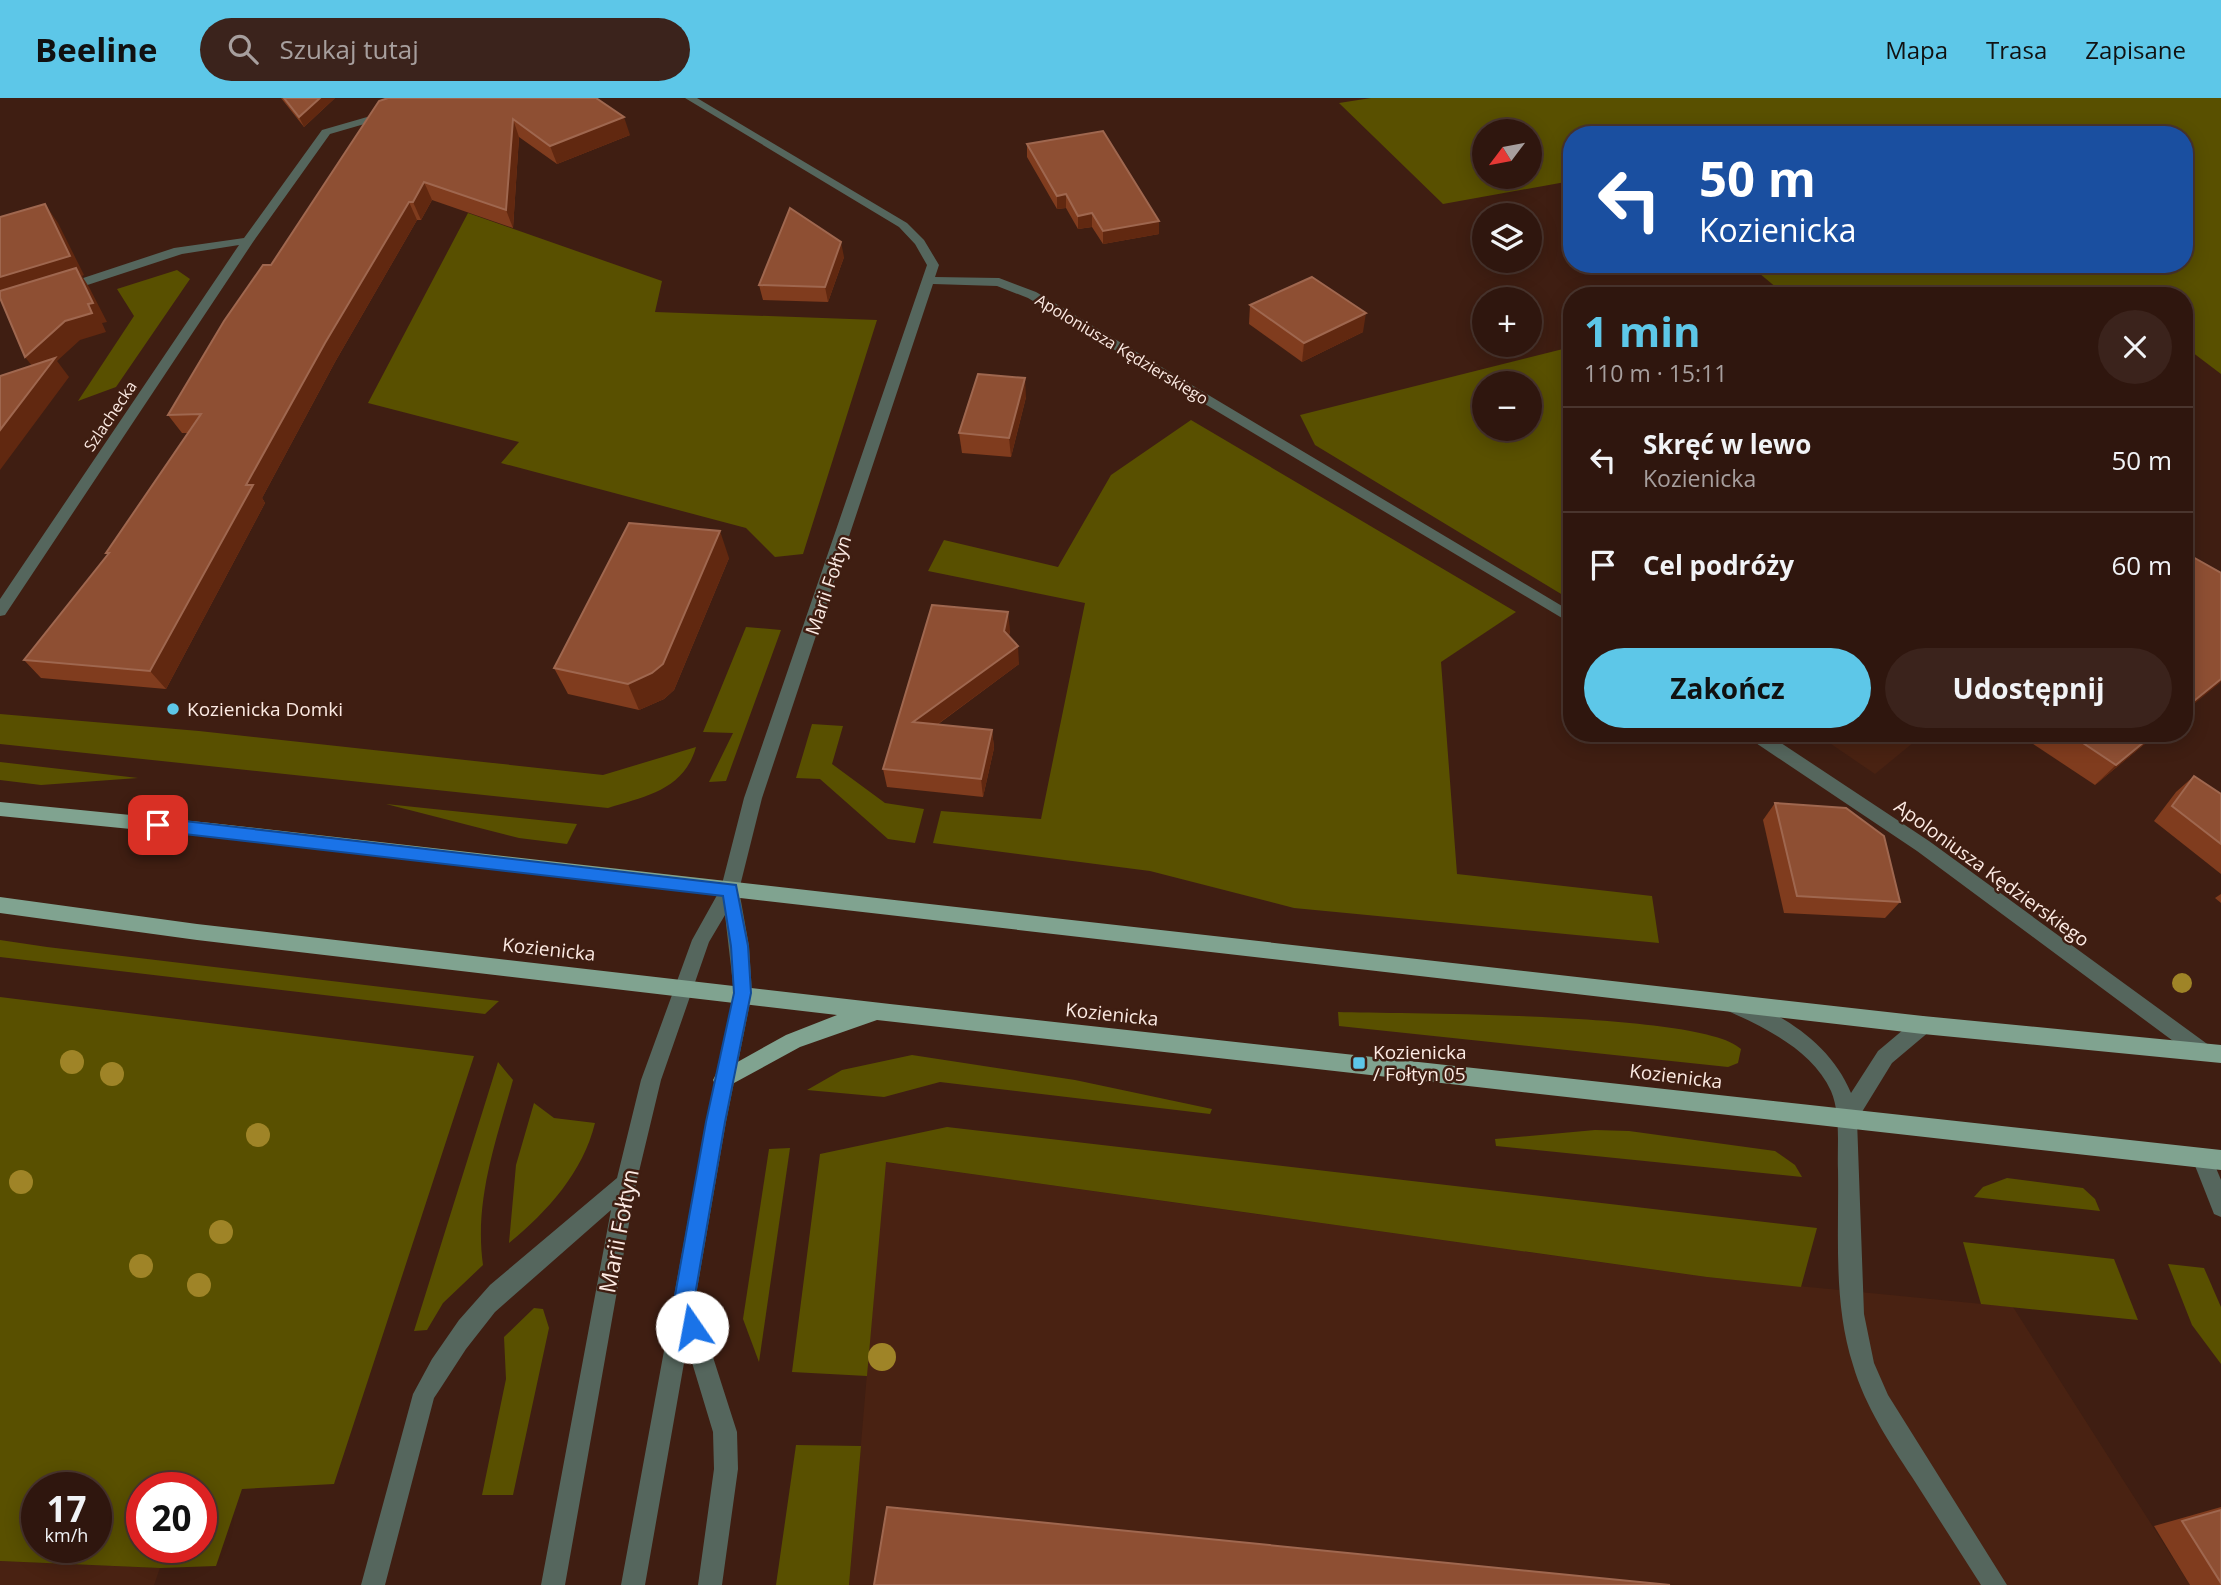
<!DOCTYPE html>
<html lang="pl">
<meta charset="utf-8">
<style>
:root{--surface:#2f160e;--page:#3b231c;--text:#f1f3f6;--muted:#a79f9e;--line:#4a352e;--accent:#5dc7e8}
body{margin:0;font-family:"Open Sans",sans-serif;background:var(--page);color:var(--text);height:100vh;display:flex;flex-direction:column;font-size:26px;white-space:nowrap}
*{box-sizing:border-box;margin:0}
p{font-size:23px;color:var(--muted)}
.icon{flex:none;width:38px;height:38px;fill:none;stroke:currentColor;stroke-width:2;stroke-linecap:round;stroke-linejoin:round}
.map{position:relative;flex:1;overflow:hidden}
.details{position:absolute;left:1563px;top:189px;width:630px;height:455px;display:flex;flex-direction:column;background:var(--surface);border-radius:28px;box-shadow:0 4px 18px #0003,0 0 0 2px var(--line)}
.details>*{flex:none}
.guide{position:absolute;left:1563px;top:28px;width:630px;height:147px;border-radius:28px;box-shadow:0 4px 18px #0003,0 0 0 2px var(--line);background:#1a4fa0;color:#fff;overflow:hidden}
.needle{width:46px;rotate:238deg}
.controls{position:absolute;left:1472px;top:21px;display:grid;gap:14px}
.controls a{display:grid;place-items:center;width:70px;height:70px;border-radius:50%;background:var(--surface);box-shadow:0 4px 18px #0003,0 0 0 2px var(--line);font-size:35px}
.speed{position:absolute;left:21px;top:1374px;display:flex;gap:14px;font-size:35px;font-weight:700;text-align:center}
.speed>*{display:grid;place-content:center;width:91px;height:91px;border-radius:50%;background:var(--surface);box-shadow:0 4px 18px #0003,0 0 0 2px var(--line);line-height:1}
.speed small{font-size:18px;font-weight:400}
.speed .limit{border:10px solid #d22;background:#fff;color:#111}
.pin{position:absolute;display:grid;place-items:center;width:60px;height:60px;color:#fff;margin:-30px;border-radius:14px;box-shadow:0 4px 10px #0006}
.me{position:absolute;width:77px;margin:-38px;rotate:348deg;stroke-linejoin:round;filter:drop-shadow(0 0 5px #0008)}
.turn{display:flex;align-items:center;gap:24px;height:147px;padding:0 21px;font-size:32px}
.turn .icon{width:91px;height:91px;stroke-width:2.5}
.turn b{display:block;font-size:49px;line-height:60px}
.round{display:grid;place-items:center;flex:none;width:74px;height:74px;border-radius:37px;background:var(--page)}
.head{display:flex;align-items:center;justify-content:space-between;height:119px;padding:0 21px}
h1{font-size:42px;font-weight:700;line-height:52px;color:var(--accent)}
.button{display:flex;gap:14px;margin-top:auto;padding:14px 21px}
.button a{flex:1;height:80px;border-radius:42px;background:var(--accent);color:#111;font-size:28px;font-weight:700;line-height:80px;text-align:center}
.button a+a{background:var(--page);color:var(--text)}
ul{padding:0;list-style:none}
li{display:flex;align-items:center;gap:21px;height:105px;padding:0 21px;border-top:2px solid var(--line)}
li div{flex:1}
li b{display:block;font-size:26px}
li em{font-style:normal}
header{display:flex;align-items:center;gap:42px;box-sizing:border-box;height:98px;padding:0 35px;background:var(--accent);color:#111}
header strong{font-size:33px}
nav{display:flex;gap:38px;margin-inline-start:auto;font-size:24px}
.search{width:490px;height:63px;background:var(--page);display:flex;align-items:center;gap:18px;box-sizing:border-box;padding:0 24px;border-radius:38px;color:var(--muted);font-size:26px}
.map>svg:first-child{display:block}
</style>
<header>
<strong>Beeline</strong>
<div class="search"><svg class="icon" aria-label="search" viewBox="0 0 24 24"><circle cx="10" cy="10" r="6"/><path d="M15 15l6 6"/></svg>Szukaj tutaj</div>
<nav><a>Mapa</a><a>Trasa</a><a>Zapisane</a></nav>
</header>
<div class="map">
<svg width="2221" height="1487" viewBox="0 0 2221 1487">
<rect width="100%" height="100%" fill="#3f1e12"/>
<g fill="#492212">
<polygon points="1815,635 1925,635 1875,676"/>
<polygon points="885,1064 1707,1179 2013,1209 2190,1487 849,1487"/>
<polygon points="0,1463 160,1470 154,1487 0,1487"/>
</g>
<g fill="#595000" fill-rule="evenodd">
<path d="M1371 0H2221V276L2184 248V198H1775L1783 195 1748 166H2184V37H1572L1571 83 1443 106 1339 5ZM1484 33H1530V79H1484Z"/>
<polygon points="468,115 662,183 655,214 877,222 803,456 775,459 746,430 501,365 519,344 368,305"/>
<polygon points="177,172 190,181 116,289 78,303 134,218 117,191"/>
<path d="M1571 249V502L1315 347 1300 317ZM1484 285H1530V331H1484Z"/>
<polygon points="1191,322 1516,514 1441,564 1457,776 1652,798 1659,845 1294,810 1150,773 933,745 941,713 1041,721 1085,505 928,473 944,442 1058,469 1111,377"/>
<polygon points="746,529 781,532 726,683 709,684 733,635 703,634"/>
<path d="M0 616 199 633 603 677 696 649C684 692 646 698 608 710L0 646Z"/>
<polygon points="812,626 843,628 832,666 885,705 924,711 915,745 888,741 820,681 796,680"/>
<polygon points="0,664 138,680 41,687 0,682"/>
<polygon points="386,706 577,726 567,746 519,740"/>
<polygon points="0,842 47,849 499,903 485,916 0,859"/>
<path d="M0 899 474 958 334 1386 242 1391 216 1468 160 1470 0 1463ZM37 1390H96V1449H37ZM142 1390H201V1449H142Z"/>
<path d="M1338 914C1405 916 1704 914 1741 951L1738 965 1728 969 1339 928Z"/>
<polygon points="912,957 1075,982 1212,1011 1210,1016 940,984 884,999 807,992 842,972"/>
<path d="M498 964 513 982C496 1043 474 1103 483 1167L443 1205 427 1232 414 1233Z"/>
<path d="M534 1005 554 1020 595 1025C583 1074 548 1113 509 1145L516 1067Z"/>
<polygon points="947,1029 1817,1130 1801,1189 1707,1179 886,1064 867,1278 792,1274 820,1056"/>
<polygon points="1595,1032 1629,1033 1775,1053 1795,1067 1802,1079 1496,1048 1495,1041"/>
<polygon points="790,1050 759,1264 743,1221 769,1051"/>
<polygon points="2007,1080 2083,1090 2095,1101 2100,1113 1974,1099 1983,1089"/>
<polygon points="1963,1144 2114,1161 2138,1222 1981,1206"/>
<polygon points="2168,1166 2204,1170 2221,1209 2221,1266 2192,1227"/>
<polygon points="534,1210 543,1211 549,1230 513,1397 482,1397 506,1281 504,1239"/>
<polygon points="796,1347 861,1348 849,1487 776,1487"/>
</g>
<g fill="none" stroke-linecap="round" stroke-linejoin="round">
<g fill="#55665d" fill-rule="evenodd">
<polygon points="685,0 697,0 907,125 924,142 939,167 935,179 999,180 1036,194 1572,514 1572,526 1028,200 997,188 933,186 762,700 739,792 749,848 752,895 726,1024 695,1203 737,1334 738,1371 722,1487 698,1487 714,1371 713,1334 687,1248 645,1487 621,1487 706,1024 734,895 725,817 709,844 661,982 636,1086 565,1487 541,1487 611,1112 495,1214 466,1251 440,1291 434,1300 385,1487 361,1487 413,1296 432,1261 459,1222 490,1187 617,1080 641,982 692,842 721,790 744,700 927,167 915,146 899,129"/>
<polygon points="388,13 393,16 392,18 330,36 253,144 5,517 0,518 0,501 239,147 182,156 63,195 57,191 59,188 174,150 244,140 322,32"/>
<polygon points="1745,635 1766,635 1929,743 2210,948 2213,954 2210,960 2203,963 2196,960 1917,753 1747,639"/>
<path d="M1735 898C1783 916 1831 946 1851 995L1878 953 1916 921 1923 918 1930 921 1933 927 1930 933 1892 965 1857 1022 1864 1216 1874 1265 1888 1297 2007 1487H1981C1958 1451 1935 1415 1912 1379 1889 1344 1865 1308 1853 1267 1833 1205 1839 1137 1838 1072 1837 1047 1841 1017 1831 993 1813 953 1766 930 1728 913L1725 907 1728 901Z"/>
<polygon points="2202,1050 2209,1053 2221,1082 2221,1119 2214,1116 2192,1060 2195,1053"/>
</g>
<g fill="#80a390" fill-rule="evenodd">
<polygon points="0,704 211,725 1923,918 2221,947 2221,965 1923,936 211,739 0,718"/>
<polygon points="0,799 197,826 890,906 2221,1052 2221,1072 877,922 800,949 723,991 716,988 713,982 716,976 786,937 837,917 197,842 0,815"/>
</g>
</g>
<g fill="#9f8427">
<circle cx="2182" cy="885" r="10"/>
<circle cx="72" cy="964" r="12"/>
<circle cx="112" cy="976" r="12"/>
<circle cx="258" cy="1037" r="12"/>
<circle cx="21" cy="1084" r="12"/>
<circle cx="221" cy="1134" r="12"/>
<circle cx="141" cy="1168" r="12"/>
<circle cx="199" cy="1187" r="12"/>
<circle cx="882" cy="1259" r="14"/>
</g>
<g fill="#803c1e">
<polygon points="281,0 335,0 304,29"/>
<polygon points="379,3 630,37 557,66 519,39 513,130 432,102 421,122 417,122 335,264 262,400 265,405 166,591 41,580 24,562 108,457 106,455 188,335 182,335 168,317 271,167"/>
<polygon points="1027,46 1159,136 1103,146 1092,129 1078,131 1066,110 1057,111 1027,59"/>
<polygon points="844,159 828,204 763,202 759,187"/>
<polygon points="1250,207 1363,234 1302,264 1249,226"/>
<polygon points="1026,299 1011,359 962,355 959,335"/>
<polygon points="729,460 674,592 664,601 639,612 568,596 554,570"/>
<polygon points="1010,532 1009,538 1019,566 937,627 992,632 994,650 983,699 887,689 883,671"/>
<polygon points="2024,635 2158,635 2095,687 2021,638"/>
<polygon points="2194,678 2221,696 2221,776 2154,723 2176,694"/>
<polygon points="1775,705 1900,804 1885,820 1784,815 1763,722"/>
<polygon points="2221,796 2221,805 2215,800"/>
<polygon points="2221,1409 2221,1487 2190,1487 2154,1428"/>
</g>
<g fill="#612810">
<polygon points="320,0 335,0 304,29 299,19"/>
<polygon points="624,19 630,37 557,66 550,48"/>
<polygon points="513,21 519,39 513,130 506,112"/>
<polygon points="424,84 432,102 421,122 413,104"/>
<polygon points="1066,96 1066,110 1057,111 1057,98"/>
<polygon points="409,104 417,122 335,264 262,400 265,405 166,591 150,573 246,387 325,245"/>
<polygon points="45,106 58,125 84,177 82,178 89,189 107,224 102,225 106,234 80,242 57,263 69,279 0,372 0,332 40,278 25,259 7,201 0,192 0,179"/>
<polygon points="1092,115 1092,129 1078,131 1078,118"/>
<polygon points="1159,123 1159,136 1103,146 1103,133"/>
<polygon points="841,144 844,159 828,204 825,189"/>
<polygon points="1366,215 1363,234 1302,264 1304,245"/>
<polygon points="1025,280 1026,299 1011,359 1009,340"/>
<polygon points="720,433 729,460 674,592 664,601 639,612 628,586"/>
<polygon points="1008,514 1010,532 1006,552 1004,533"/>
<polygon points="1018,548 1019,566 916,642 913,624"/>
<polygon points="2221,581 2221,584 2184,614 2184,611"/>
<polygon points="992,632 994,650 983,699 981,681"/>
<polygon points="2155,635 2158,635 2095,687 2116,667"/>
</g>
<g fill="#8e4f33" stroke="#9f674f" stroke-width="2">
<polygon points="284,0 320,0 299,19"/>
<polygon points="388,0 596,0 624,19 550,48 513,21 506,112 424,84 413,104 409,104 325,245 246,387 253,387 150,573 24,562 109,455 106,455 201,316 168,317 224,223 263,167 271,167 379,3"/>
<polygon points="1103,33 1159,123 1103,133 1092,115 1078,118 1066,96 1057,98 1027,46"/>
<polygon points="45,106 70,158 0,179 0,119"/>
<polygon points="790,110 841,144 825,189 759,187"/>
<polygon points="76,170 93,205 88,206 92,215 65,223 25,259 0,200 0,193"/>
<polygon points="1312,179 1366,215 1304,245 1250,207"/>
<polygon points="55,260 0,332 0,278"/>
<polygon points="978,276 1025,280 1009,340 959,335"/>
<polygon points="629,425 720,433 663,566 652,575 628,586 554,570"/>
<polygon points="2184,454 2221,475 2221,581 2184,611"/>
<polygon points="932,507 1008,514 1004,533 1018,548 913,624 992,632 981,681 883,671"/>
<polygon points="2068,635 2155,635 2116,667"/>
<polygon points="2194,678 2221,696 2221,746 2172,708"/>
<polygon points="1775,705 1846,710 1884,738 1900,804 1797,798"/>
<polygon points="887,1409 1670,1487 874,1487"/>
<polygon points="2221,1412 2221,1485 2182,1423"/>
</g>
<polygon fill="#1a73e8" stroke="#114b97" stroke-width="2" points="158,720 736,787 748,848 751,895 725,1024 694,1203 702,1229 699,1236 692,1239 685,1236 674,1203 706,1024 734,895 731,848 723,798 158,733 150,727"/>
<g fill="#5dc7e8" stroke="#3f1e12" stroke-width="2.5">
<circle cx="173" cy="611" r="7"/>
<rect x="1352" y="958" width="14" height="14" rx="3.5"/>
</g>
<g text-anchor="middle" stroke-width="5" stroke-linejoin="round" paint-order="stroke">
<g font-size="16" fill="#fceae3" stroke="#3f1e12">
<text transform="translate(1122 251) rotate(31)" y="6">Apoloniusza Kędzierskiego</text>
<text transform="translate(110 318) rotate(-56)" y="6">Szlachecka</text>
</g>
<g font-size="19" fill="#fceae3" stroke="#3f1e12">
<text transform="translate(828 487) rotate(-71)" y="7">Marii Fołtyn</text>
<text transform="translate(1992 775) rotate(36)" y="7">Apoloniusza Kędzierskiego</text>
<text transform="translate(549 851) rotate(6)" y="7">Kozienicka</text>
<text transform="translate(1112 916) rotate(6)" y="7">Kozienicka</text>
<text transform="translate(1676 978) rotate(7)" y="7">Kozienicka</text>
</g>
<g font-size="19" fill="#fceae3" stroke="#3f1e12" text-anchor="start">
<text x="187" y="618">Kozienicka Domki</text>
<text x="1373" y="961">Kozienicka<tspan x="1373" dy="22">/ Fołtyn 05</tspan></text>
</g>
<g font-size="23" fill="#fceae3" stroke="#3f1e12">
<text transform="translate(619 1133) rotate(-79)" y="8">Marii Fołtyn</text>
</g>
</g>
</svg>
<div class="controls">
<a><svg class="needle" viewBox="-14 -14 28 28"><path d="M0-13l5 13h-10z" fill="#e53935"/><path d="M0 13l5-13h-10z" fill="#a79f9e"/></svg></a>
<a><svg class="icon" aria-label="layers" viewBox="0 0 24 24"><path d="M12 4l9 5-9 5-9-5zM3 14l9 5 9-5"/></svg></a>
<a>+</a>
<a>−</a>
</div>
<div class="speed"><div>17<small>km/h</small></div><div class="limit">20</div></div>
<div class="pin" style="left:158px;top:727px;background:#d93025"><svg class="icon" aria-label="arrive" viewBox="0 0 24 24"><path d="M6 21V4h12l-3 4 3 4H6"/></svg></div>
<svg class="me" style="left:692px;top:1229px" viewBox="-20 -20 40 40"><circle r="19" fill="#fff"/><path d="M0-13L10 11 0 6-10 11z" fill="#1a73e8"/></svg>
<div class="guide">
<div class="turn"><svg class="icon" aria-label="left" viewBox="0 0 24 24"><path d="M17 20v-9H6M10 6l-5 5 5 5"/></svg><div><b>50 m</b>Kozienicka</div></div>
</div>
<section class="details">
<div class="head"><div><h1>1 min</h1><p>110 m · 15:11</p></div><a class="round"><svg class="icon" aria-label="close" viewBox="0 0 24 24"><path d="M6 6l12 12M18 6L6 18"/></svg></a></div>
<ul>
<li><svg class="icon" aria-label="left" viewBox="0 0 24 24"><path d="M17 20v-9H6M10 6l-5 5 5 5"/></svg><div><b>Skręć w lewo</b><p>Kozienicka</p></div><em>50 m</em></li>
<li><svg class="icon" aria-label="arrive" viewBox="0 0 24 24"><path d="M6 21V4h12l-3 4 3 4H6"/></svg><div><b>Cel podróży</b></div><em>60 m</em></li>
</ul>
<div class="button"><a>Zakończ</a><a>Udostępnij</a></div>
</section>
</div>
